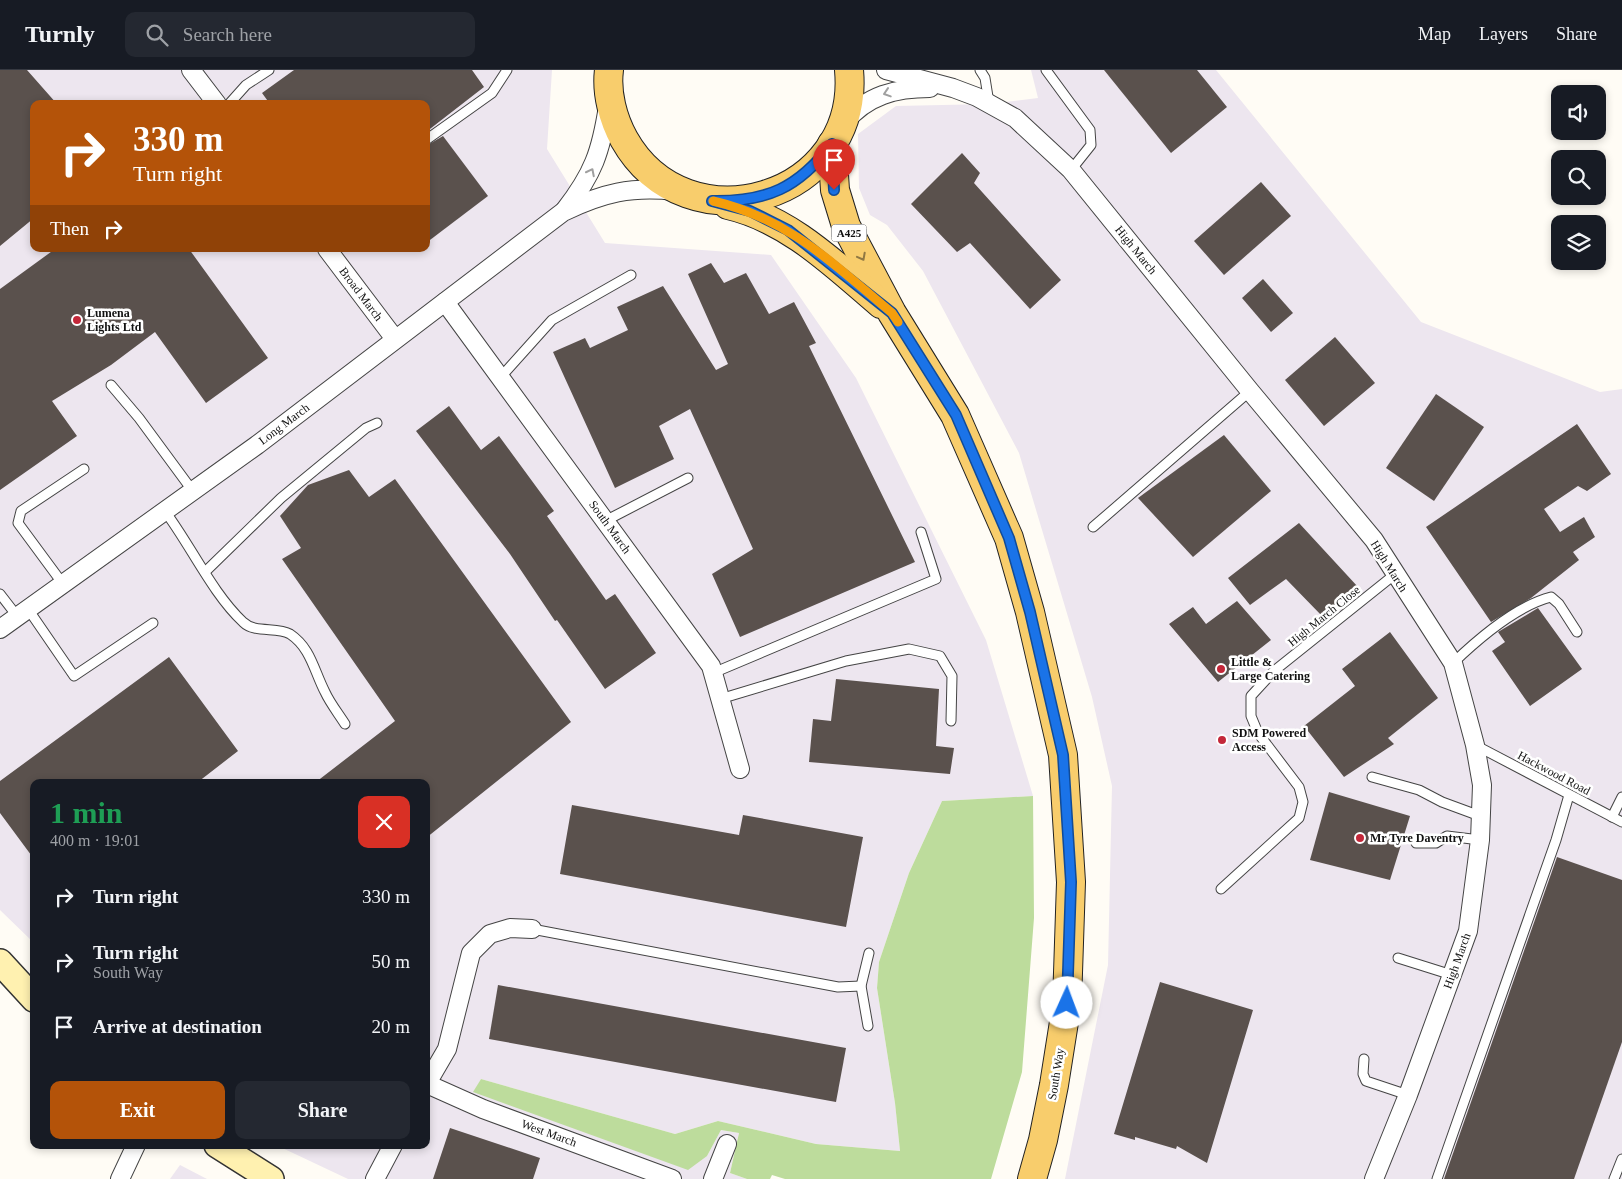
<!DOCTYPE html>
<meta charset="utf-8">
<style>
:root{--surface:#171b24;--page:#242831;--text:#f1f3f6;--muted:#9ea1a6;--line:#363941;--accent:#b45309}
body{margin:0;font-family:Georgia,serif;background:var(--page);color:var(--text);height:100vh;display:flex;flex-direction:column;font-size:19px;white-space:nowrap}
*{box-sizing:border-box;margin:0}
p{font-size:16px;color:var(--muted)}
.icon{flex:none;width:28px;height:28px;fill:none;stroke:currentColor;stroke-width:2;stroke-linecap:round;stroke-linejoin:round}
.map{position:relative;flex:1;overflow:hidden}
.panel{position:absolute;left:30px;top:709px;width:400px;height:370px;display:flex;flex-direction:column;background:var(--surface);border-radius:10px;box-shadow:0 2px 8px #0003}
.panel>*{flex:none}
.hud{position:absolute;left:30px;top:30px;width:400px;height:152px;border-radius:10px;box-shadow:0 2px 8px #0003;background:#b45309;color:#fff;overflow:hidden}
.tools{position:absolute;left:1551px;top:15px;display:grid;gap:10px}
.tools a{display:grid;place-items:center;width:55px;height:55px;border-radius:10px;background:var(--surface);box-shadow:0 2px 8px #0003;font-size:25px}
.pin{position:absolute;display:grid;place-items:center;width:42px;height:42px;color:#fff;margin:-51px -21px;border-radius:50% 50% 50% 0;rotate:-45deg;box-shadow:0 0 5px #0007}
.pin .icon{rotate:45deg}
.me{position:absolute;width:55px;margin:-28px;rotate:2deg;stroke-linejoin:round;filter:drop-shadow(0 0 4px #0008)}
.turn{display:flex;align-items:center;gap:18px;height:105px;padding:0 20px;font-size:22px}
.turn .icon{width:65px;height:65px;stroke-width:2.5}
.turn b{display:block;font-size:35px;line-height:42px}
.then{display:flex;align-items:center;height:48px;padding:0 20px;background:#0003;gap:10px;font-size:19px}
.round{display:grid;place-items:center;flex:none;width:52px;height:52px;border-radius:10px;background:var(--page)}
.headline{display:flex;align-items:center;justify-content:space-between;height:85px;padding:0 20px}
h1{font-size:30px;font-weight:700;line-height:38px;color:#1e9e55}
.cta{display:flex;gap:10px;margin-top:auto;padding:10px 20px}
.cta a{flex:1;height:58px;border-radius:10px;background:var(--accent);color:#fff;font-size:20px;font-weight:700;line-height:58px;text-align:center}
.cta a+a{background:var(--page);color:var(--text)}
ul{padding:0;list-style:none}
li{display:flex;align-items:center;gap:15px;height:65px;padding:0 20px}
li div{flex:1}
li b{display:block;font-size:19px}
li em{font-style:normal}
header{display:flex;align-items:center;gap:30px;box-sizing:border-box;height:70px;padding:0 25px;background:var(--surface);border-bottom:1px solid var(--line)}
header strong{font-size:24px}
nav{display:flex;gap:28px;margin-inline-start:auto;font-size:18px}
.search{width:350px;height:45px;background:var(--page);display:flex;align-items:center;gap:12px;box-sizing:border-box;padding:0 18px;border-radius:10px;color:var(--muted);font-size:19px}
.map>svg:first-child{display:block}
</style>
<header>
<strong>Turnly</strong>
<div class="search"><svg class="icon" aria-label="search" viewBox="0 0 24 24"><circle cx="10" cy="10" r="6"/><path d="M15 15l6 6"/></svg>Search here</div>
<nav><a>Map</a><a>Layers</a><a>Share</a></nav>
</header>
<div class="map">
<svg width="1622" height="1109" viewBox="0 0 1622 1109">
<rect width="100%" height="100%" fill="#fffcf5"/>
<g fill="#ede6ef" fill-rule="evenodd">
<path d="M0 0H552L547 79 605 173 771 185 856 308 986 570 1033 726 942 731 909 803 879 892 877 918 895 1033 900 1081 816 1074 718 1051 675 1064 481 1009 474 1022 707 1086 721 1060 739 1063 730 1103 747 1109H348L276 1075H426V712H34V873L0 840ZM34 34H426V179H34Z"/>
<polygon points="1031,0 1216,0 1421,252 1600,322 1622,319 1622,1109 1065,1109 1108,895 1112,716 1092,627 1019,383 923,201 887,155 870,145 859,118 858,64 896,36 989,34 1038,28"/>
<polygon points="180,1095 207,1109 170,1109"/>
</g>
<polygon fill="#bddc9c" points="1033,726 1034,848 1022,1002 991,1109 785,1109 772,1105 770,1109 747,1109 730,1103 739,1063 721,1060 707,1086 688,1100 473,1022 481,1009 675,1064 718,1051 816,1074 900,1081 895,1033 877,918 879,892 909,803 942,731"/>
<g fill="#5a514d">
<polygon points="0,0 27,0 57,34 34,34 34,148 0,176"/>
<polygon points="294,0 472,0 484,17 426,62 426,34 270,34 262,23"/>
<polygon points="1104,0 1197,0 1227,37 1171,83"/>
<polygon points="443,66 488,126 426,173 426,76"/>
<polygon points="962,83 980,103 974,113 1061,210 1030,239 970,173 957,182 911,134"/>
<polygon points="1261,112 1291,146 1224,205 1194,171"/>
<polygon points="55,179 189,179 268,288 206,333 155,262 111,295 52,331 77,366 0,420 0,219"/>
<polygon points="711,193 724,213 746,203 769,244 794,232 816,273 809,276 915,492 740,567 712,504 753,479 690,339 659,356 674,389 615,418 553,282 585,268 590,278 628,260 617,237 663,216 716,300 728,294 688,204"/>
<polygon points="1263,209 1293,243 1271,262 1242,228"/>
<polygon points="1335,267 1375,313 1324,356 1285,310"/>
<polygon points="1436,324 1484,357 1434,431 1386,398"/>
<polygon points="449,336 481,380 499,366 554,441 547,446 606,530 615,524 656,583 605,619 557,550 555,551 510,484 416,361"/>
<polygon points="1577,354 1611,404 1587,421 1578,416 1544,439 1560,462 1584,447 1595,467 1573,482 1579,490 1531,528 1491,552 1426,457"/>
<polygon points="1224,365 1271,421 1193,487 1138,428"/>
<polygon points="349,400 369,427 395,409 571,652 426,768 426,712 316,712 395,651 282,489 301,478 280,446 308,415"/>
<polygon points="1299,453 1358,517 1322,546 1286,509 1250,535 1228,508"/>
<polygon points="1237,531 1271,570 1218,612 1169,554 1193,537 1206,554"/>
<polygon points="1538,538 1582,599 1530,636 1492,581 1505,572 1498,562"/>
<polygon points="1390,562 1438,628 1388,668 1394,674 1344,707 1304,656 1355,616 1342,599"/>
<polygon points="169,587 238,681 198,712 34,712 34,789 0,743 0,711"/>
<polygon points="836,609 939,619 936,676 954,678 950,704 809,692 813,649 831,651"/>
<polygon points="1329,722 1410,746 1390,810 1310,790"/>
<polygon points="572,735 739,765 743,745 863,767 846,857 560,804"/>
<polygon points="1557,787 1622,810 1622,972 1574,1109 1444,1109"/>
<polygon points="1160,912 1253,940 1207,1093 1177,1076 1176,1079 1135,1067 1135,1070 1114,1064"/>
<polygon points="498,915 846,978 836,1032 489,969"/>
<polygon points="450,1058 540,1088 533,1109 433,1109"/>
</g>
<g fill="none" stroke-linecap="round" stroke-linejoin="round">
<defs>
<g id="lane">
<polyline points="980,0 985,8 989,33"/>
<polyline points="1046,0 1090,60 1091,75 1071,100"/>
<polyline points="229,34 246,15 269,0"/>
<polyline points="426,70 492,23 507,0"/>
<polyline points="500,308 552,250 631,205"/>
<polyline points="111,315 139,348 192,420"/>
<path d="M164 440C190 474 212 523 243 552 255 564 277 556 290 564 311 578 314 601 325 622 330 633 338 643 345 654"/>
<polyline points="605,451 688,408"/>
<polyline points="1093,457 1250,321"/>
<polyline points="205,502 281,428 366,358 377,353"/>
<polyline points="63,514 18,453 21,441 84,399"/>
<polyline points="0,524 17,546"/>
<polyline points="28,539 74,606 153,553"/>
<path d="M1453 593C1478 569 1516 536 1551 527L1559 534 1577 562"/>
<polyline points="713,603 936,509 921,462"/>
<polyline points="720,629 846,591 909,579 940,586 952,606 951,651"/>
<polyline points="1475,675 1622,752"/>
<polyline points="1372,707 1419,720 1442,732 1480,746"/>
<polyline points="1612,747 1622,727"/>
<polyline points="1416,773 1436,773 1447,766 1480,770"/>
<polyline points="1221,819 1299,748 1303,732 1299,717 1258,663 1251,646 1251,626 1274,601 1394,505"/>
<polyline points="532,859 838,917 861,916"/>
<polyline points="1398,888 1452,905"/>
<polyline points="868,956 861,916 869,883"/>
<polyline points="1364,989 1363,1004 1366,1011 1408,1025"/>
<polyline points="1437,1109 1556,770 1569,725"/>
<polyline points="1614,1109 1622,1089"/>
</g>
<g id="street">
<polyline points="191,0 217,34"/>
<polyline points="886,0 953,18 977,27 1015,48 1071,100 1250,321 1374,470 1453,593 1475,675 1482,715 1480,770 1468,861 1408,1025 1374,1109"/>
<path d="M844 53C867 25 896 18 930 18"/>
<path d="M565 140C593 104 601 82 608 36"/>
<polyline points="327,179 395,269"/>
<polyline points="445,232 711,596 740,699"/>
<path d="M0 559 257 375 563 142C603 123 631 116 675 121"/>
<polyline points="427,1014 483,1039 672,1109"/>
<polyline points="426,1015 447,979 471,883 490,864 510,858 532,859"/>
<polyline points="120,1109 136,1075"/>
<polyline points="375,1109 393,1075"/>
<polyline points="713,1109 727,1074"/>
</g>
<g id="secondary">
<polyline points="0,892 34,929"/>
<polyline points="217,1075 271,1109"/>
</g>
<g id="primary">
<path d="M609 0C606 23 613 49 624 69 687 181 861 129 849 0"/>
<polyline points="832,74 835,120 846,156 892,243 955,345 1009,468 1030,542 1063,685 1071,812 1067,933 1054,1015 1043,1070 1032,1109"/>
<path d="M728 135C789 149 835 195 881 234"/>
</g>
</defs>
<use href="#lane" stroke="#444" stroke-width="11"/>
<use href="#street" stroke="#444" stroke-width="20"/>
<use href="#secondary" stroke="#333" stroke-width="28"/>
<use href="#primary" stroke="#222" stroke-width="30"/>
<use href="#lane" stroke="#fff" stroke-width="9"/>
<use href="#street" stroke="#fff" stroke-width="18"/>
<use href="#secondary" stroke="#fff1b0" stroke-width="25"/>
<use href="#primary" stroke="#f8cd6c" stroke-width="28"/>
</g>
<defs><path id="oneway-chevron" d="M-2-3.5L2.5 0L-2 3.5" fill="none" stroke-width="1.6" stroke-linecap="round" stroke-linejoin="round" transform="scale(1.25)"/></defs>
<g stroke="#a0a0a0">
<use href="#oneway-chevron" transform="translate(887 23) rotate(162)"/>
<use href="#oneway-chevron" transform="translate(591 102) rotate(-63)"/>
</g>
<use stroke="#907843" href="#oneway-chevron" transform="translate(862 187) rotate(62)"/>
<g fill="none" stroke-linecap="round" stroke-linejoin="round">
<defs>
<path id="route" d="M834 120 832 74C798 118 767 132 712 131L750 141 788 160 892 243 956 345 1009 468 1030 542 1063 685 1071 812 1067 933"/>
</defs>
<use href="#route" stroke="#114b97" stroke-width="12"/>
<use href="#route" stroke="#1a73e8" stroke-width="9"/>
<path stroke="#f59e0b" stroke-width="9" d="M713 131C790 149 833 194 892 243L898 252"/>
</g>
<g fill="#c32739" stroke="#fff" stroke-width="2">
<circle cx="77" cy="250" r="5"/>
<circle cx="1221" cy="599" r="5"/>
<circle cx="1222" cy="670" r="5"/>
<circle cx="1360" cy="768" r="5"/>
</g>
<g text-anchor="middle" stroke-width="5" stroke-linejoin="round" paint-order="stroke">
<rect fill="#fff" stroke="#585858" stroke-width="1" x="831.5" y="154.5" width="35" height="17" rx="4"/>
<g font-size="11" font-weight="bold" fill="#111">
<text x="849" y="167">A425</text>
</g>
<g font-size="12" fill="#111" stroke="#fff">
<text transform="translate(1136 180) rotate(51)" y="4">High March</text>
<text transform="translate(361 224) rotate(53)" y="4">Broad March</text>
<text transform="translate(284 354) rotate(-37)" y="4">Long March</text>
<text transform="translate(610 457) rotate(54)" y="4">South March</text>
<text transform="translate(1389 496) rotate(58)" y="4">High March</text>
<text transform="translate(1324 546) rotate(-39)" y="4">High March Close</text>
<text transform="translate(1554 703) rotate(28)" y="4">Hackwood Road</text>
<text transform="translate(1457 891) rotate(-70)" y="4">High March</text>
<text transform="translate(1056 1004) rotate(-81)" y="4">South Way</text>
<text transform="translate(549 1063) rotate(20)" y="4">West March</text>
</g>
<g font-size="12" font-weight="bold" fill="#111" stroke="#fff" text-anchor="start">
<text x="87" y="247">Lumena<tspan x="87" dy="14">Lights Ltd</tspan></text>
<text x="1231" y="596">Little &amp;<tspan x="1231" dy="14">Large Catering</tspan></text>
<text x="1232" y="667">SDM Powered<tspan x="1232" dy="14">Access</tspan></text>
<text x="1370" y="772">Mr Tyre Daventry</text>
</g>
</g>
</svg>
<div class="tools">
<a><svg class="icon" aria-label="sound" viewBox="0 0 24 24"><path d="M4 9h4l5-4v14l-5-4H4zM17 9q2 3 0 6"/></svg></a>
<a><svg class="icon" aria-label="search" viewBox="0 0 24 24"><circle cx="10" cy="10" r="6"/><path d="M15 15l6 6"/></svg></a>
<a><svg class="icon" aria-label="layers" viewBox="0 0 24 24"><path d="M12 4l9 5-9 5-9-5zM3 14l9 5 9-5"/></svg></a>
</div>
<div class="pin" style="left:834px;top:120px;background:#d93025"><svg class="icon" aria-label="arrive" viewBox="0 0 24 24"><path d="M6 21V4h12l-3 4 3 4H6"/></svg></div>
<svg class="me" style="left:1067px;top:933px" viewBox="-20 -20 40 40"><circle r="19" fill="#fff"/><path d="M0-13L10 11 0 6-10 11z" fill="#1a73e8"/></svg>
<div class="hud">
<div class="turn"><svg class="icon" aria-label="right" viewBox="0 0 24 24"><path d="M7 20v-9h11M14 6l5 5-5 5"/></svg><div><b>330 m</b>Turn right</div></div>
<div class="then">Then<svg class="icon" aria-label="right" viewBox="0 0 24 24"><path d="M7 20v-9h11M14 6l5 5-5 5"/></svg></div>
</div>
<section class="panel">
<div class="headline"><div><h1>1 min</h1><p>400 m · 19:01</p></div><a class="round" style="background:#d93025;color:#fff"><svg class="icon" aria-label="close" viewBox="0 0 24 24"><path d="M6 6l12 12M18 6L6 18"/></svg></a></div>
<ul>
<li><svg class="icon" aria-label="right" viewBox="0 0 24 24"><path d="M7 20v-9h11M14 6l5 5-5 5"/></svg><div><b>Turn right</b></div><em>330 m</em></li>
<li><svg class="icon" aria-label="right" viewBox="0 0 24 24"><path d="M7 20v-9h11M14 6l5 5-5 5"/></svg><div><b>Turn right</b><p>South Way</p></div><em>50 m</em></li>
<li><svg class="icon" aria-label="arrive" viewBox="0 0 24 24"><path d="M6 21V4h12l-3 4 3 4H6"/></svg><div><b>Arrive at destination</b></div><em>20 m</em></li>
</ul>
<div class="cta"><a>Exit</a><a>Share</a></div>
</section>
</div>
